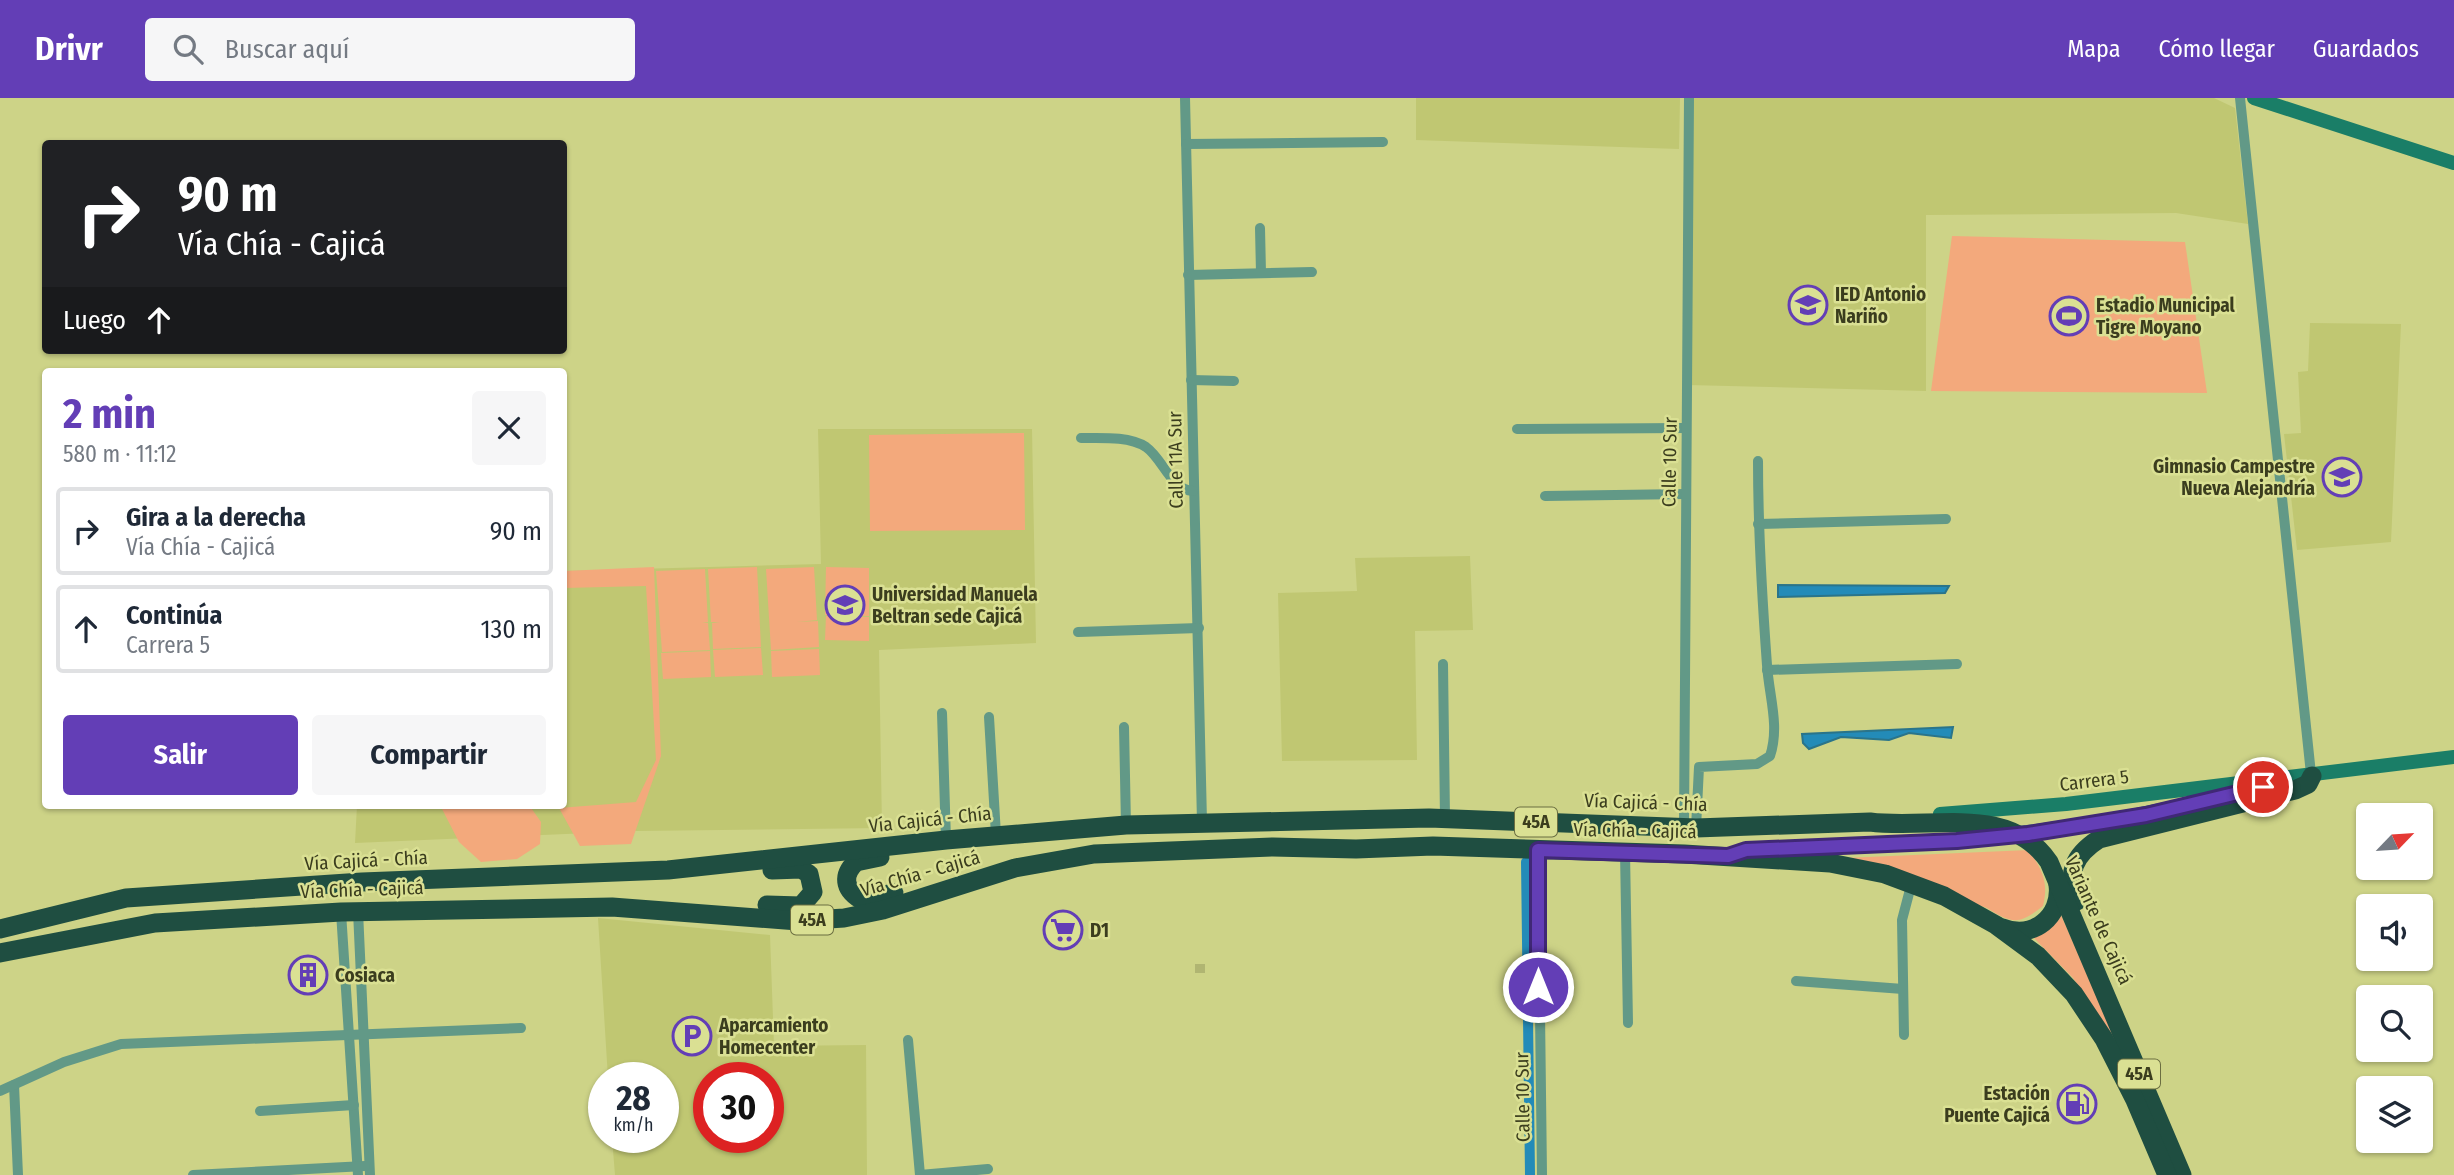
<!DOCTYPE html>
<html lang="es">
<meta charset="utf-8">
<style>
:root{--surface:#fff;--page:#f6f6f7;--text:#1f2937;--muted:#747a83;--line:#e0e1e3;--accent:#633eb6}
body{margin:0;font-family:"Fira Sans Condensed",sans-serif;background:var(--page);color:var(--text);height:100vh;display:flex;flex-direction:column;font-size:26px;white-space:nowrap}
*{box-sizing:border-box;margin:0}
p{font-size:23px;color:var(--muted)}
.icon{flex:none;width:38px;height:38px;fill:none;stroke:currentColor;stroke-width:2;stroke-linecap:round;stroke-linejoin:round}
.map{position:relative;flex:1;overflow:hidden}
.drawer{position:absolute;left:42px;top:270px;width:525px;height:441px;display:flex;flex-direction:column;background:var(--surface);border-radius:7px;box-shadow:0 2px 5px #0004}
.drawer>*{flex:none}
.banner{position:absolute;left:42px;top:42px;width:525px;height:214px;border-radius:7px;box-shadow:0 2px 5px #0004;background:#202124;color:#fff;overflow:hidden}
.needle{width:46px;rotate:65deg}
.controls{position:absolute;left:2356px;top:705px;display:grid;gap:14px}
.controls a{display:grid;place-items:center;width:77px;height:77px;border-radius:7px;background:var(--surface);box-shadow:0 2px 5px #0004;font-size:35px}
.speed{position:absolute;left:588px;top:964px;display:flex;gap:14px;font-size:35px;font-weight:700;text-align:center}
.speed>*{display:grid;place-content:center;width:91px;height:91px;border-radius:50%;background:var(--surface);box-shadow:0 2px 5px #0004;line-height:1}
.speed small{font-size:18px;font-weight:400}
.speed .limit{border:10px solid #d22;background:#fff;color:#111}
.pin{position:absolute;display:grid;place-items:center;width:60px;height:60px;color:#fff;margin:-30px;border:4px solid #fff;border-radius:50%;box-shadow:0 2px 7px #0007}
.me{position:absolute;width:77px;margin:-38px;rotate:0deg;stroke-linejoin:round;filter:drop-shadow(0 0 5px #0008)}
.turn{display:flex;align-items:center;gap:24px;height:147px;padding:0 21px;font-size:32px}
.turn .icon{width:91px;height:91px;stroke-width:2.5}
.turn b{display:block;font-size:49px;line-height:60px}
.then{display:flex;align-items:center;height:66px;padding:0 21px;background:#0003;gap:14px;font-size:26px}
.round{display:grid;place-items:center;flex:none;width:74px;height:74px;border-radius:7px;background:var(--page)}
.headline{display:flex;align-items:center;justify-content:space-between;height:119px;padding:0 21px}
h1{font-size:42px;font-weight:700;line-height:52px;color:var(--accent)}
.primary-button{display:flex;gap:14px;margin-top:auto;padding:14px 21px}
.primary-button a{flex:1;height:80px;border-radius:7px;background:var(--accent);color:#fff;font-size:28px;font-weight:700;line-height:80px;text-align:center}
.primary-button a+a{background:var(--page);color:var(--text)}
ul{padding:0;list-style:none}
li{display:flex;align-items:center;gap:21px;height:88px;margin:0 14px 10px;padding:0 7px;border:4px solid var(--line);border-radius:7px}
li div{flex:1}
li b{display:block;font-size:26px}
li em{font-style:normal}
header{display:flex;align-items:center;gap:42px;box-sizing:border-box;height:98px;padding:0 35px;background:var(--accent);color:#fff}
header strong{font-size:33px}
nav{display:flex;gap:38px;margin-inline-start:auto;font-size:24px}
.search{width:490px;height:63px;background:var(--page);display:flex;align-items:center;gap:18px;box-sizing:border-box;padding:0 24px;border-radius:7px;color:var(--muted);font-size:26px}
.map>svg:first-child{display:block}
</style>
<header>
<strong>Drivr</strong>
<div class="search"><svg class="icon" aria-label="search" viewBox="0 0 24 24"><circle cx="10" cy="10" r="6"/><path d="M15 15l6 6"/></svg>Buscar aquí</div>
<nav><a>Mapa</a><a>Cómo llegar</a><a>Guardados</a></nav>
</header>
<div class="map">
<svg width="2454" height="1077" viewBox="0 0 2454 1077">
<rect width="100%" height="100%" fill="#cdd387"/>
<g fill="#c0c772" fill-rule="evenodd">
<polygon points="1416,0 1680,0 1679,51 1416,42"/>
<polygon points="1693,0 2214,0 2235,10 2248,126 2176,115 1926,117 1926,293 1688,287"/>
<polygon points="2310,225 2401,226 2391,444 2297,452 2284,336 2301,335 2298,274 2308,273"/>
<polygon points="818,331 1032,331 1036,545 879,552 882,730 635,733 355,745 357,707 564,707 564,473 821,466"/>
<polygon points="1470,458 1473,532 1415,533 1417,662 1282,663 1278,495 1357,493 1355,460"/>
<path d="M598 820 770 837 774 948 866 947 867 1077H615L612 1040H663V980H608ZM709 980H768V1040H709Z"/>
</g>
<g fill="#f3a97c">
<polygon points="1952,138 2185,144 2207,295 1931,293"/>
<polygon points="1024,335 1025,432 870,433 869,337"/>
<polygon points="654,469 661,658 631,746 580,748 559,710 636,704 656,662 646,488 564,490 564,473"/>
<polygon points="757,469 761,549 713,551 712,525 720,524 711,524 708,471"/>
<polygon points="814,469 817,522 797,524 818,523 819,549 771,552 766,471"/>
<polygon points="826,469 869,470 869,518 825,517"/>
<polygon points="705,471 708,524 702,525 708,525 710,552 662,554 656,473"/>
<polygon points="826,518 869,519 869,543 825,542"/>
<polygon points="761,550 763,577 715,579 713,552"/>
<polygon points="819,551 820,577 772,579 771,553"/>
<polygon points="710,553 711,579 663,581 661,555"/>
<polygon points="440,707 529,707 541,724 540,746 517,761 481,764 459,744"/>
<path d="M2029 752C2042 772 2049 784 2043 808 2019 827 2012 826 1987 810L1845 760Z"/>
<polygon points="2061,817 2119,949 2073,880 2034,840"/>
</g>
<g fill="#238bb8" stroke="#2a748a" stroke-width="2">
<polygon points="1778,487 1949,488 1945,495 1778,499"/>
<polygon points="1953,629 1951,640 1909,635 1889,642 1841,639 1809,651 1803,645 1802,636"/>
</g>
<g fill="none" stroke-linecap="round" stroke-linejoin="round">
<polyline stroke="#238bb8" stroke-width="10" points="1526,764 1530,1077"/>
<polyline stroke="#b0b572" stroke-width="10" stroke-dasharray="10 5" stroke-linecap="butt" points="1200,866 1200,875"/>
<g stroke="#629987" stroke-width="10">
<polyline points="1185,0 1202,724"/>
<polyline points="2240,0 2311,676"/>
<polyline points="1186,46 1383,44"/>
<polyline points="1260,130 1261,175"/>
<polyline points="1188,177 1312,174"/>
<polyline points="1191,282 1234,283"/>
<polyline points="1517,331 1686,330"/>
<path d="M1081 340C1101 340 1129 338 1146 349 1163 361 1171 392 1193 393"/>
<polyline points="1545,398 1686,396"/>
<polyline points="1758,426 1946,421"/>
<polyline points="1078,534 1199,530"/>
<polyline points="1443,566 1445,720"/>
<polyline points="1767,572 1957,566"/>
<polyline points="942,615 946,742"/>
<polyline points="989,619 996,737"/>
<polyline points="1124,629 1126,727"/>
<polyline points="1684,728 1689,0"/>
<path d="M1696 730 1699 669 1757 666 1770 658C1780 628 1769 598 1767 567 1762 499 1758 431 1758 363"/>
<polyline points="1538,752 1542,1077"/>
<polyline points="1625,754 1628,925"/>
<polyline points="358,813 370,1077"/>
<polyline points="341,814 358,1077"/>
<polyline points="1796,883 1903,891"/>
<polyline points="1904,937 1902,822 1912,784"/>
<polyline points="908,942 920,1077"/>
<polyline points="14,987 18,1077"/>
<polyline points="0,993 64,964 121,946 521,930"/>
<polyline points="260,1013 354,1007"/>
<polyline points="193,1077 365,1068"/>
<polyline points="920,1077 988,1071"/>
</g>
<g stroke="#1a7e67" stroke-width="14">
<polyline points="2254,0 2454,65"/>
<polyline points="1940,716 2066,706 2454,659"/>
<polyline points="1746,752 1886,746"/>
</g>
<g stroke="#1f4e41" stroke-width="19">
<path d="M880 759 856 764C842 777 844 791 860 801L894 795"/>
<path d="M2077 803C2066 775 2074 757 2099 741L2295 692 2308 686 2312 678"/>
<polyline points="767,807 801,808 813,794 809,776 801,771 772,772"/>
<path d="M2003 830C2033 842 2062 818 2058 787"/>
<path d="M0 831 126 800 362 784 668 772 946 742 1126 727 1429 720 1696 730 1870 724C1931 732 2009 705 2049 764L2182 1077"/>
<polyline points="0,855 155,825 341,814 612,809 798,823 844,820 883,812 1015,770 1094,756 1273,749 1356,751 1433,748 1684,756 1830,765 1885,776 1944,798 1996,827 2038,858 2074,896 2104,941 2135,1002 2167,1077"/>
</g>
<path stroke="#1a7e67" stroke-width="14" d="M1886 746C2006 741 2122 724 2239 694"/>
</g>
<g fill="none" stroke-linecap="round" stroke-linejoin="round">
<defs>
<polyline id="route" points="1538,889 1538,752 1728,758 1746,752 1957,743 2028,736 2146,717 2263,689"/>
</defs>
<use href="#route" stroke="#402876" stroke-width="18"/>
<use href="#route" stroke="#633eb6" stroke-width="12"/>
</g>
<defs>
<symbol id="school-ring" viewBox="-11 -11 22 22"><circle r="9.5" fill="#dae093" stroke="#633eb6" stroke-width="1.5"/><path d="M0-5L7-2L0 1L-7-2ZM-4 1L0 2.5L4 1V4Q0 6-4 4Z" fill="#633eb6"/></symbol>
<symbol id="stadium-ring" viewBox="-11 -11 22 22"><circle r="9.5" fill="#dae093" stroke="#633eb6" stroke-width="1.5"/><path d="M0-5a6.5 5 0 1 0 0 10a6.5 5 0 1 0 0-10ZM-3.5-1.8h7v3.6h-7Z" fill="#633eb6"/></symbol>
<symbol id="university-ring" viewBox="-11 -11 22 22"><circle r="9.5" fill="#dae093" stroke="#633eb6" stroke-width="1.5"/><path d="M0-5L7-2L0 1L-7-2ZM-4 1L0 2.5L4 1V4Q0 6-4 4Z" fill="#633eb6"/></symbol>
<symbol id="supermarket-ring" viewBox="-11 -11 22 22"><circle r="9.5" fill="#dae093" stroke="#633eb6" stroke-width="1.5"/><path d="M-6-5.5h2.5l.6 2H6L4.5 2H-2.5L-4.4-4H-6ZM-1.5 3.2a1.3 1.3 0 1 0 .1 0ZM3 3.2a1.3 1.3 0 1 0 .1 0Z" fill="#633eb6"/></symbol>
<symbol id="building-ring" viewBox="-11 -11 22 22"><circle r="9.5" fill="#dae093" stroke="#633eb6" stroke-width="1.5"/><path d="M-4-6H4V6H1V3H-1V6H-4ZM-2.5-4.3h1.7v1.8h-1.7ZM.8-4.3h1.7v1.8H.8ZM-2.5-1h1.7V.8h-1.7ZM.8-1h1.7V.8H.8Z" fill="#633eb6"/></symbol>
<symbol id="parking-ring" viewBox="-11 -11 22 22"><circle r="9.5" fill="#dae093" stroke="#633eb6" stroke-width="1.5"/><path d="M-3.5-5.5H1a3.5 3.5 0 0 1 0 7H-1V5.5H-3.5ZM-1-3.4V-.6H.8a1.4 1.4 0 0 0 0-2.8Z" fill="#633eb6"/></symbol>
<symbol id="fuel-ring" viewBox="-11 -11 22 22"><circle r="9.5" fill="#dae093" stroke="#633eb6" stroke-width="1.5"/><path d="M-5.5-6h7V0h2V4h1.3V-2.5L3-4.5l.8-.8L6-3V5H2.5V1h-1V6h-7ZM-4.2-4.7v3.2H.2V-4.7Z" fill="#633eb6"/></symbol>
</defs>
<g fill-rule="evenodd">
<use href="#school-ring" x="1786" y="185" width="44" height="44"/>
<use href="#stadium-ring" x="2047" y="196" width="44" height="44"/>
<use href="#school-ring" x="2320" y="357" width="44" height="44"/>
<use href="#university-ring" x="823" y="485" width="44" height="44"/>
<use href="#supermarket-ring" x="1041" y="810" width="44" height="44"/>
<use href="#building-ring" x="286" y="855" width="44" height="44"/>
<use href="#parking-ring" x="670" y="916" width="44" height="44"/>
<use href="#fuel-ring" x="2055" y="984" width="44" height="44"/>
</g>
<g text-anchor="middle" stroke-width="5" stroke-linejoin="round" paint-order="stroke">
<g fill="#dae093" stroke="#6b6e41" stroke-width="2">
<rect x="1515" y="709.5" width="42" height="29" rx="5"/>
<rect x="791" y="807.5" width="42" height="29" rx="5"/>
<rect x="2118" y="961.5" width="42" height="29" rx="5"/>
</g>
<g font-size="18" font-weight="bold" fill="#3b3d1e">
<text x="1536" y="730">45A</text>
<text x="812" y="828">45A</text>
<text x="2139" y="982">45A</text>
</g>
<g font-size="19" font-weight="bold" fill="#3b3d1e" stroke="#dae093" text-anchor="start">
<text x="1835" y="203">IED Antonio<tspan x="1835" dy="22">Nariño</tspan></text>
<text x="2096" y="214">Estadio Municipal<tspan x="2096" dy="22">Tigre Moyano</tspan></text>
<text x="2315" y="375" text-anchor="end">Gimnasio Campestre<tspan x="2315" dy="22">Nueva Alejandría</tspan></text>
<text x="872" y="503">Universidad Manuela<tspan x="872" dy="22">Beltran sede Cajicá</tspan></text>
<text x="1090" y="839">D1</text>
<text x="335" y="884">Cosiaca</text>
<text x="719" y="934">Aparcamiento<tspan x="719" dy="22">Homecenter</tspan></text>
<text x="2050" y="1002" text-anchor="end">Estación<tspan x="2050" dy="22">Puente Cajicá</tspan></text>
</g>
<g font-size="19" fill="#3b3d1e" stroke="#dae093">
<text transform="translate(1175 362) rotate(-91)" y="7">Calle 11A Sur</text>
<text transform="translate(1669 364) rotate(-89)" y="7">Calle 10 Sur</text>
<text transform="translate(2094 682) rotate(-7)" y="7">Carrera 5</text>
<text transform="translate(1646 704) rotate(2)" y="7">Vía Cajicá - Chía</text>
<text transform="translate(930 721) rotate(-6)" y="7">Vía Cajicá - Chía</text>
<text transform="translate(1635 732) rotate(1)" y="7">Vía Chía - Cajicá</text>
<text transform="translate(366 762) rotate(-3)" y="7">Vía Cajicá - Chía</text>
<text transform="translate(920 775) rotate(-16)" y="7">Vía Chía - Cajicá</text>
<text transform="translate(362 791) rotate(-2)" y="7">Vía Chía - Cajicá</text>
<text transform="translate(2099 822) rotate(66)" y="7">Variante de Cajicá</text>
<text transform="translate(1522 999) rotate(-91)" y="7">Calle 10 Sur</text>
</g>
</g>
</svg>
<div class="controls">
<a><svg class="needle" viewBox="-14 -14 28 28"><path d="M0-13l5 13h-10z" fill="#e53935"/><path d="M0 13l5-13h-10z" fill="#747a83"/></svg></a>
<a><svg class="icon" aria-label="sound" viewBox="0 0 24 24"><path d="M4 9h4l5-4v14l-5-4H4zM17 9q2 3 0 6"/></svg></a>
<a><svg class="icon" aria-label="search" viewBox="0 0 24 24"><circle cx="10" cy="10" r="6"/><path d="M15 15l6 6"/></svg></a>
<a><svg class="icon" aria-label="layers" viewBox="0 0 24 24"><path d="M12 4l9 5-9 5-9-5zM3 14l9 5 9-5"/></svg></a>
</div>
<div class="speed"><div>28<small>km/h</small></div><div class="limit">30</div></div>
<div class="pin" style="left:2263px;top:689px;background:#d93025"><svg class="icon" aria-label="arrive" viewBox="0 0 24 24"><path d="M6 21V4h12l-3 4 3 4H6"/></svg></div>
<svg class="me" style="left:1538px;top:889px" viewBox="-20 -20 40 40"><circle r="17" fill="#633eb6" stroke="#fff" stroke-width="3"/><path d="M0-11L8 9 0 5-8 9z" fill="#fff"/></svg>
<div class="banner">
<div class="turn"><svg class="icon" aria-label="right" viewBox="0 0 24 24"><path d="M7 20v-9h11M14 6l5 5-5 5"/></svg><div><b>90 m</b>Vía Chía - Cajicá</div></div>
<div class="then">Luego<svg class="icon" aria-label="ahead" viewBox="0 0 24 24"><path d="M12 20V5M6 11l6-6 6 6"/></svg></div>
</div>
<section class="drawer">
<div class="headline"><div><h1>2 min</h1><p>580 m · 11:12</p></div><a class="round"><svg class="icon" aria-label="close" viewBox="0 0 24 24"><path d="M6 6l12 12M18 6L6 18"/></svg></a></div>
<ul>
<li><svg class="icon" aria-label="right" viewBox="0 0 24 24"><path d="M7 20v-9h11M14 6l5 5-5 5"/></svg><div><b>Gira a la derecha</b><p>Vía Chía - Cajicá</p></div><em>90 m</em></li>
<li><svg class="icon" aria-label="ahead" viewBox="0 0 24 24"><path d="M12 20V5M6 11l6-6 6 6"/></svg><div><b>Continúa</b><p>Carrera 5</p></div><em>130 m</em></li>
</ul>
<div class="primary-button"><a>Salir</a><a>Compartir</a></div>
</section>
</div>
